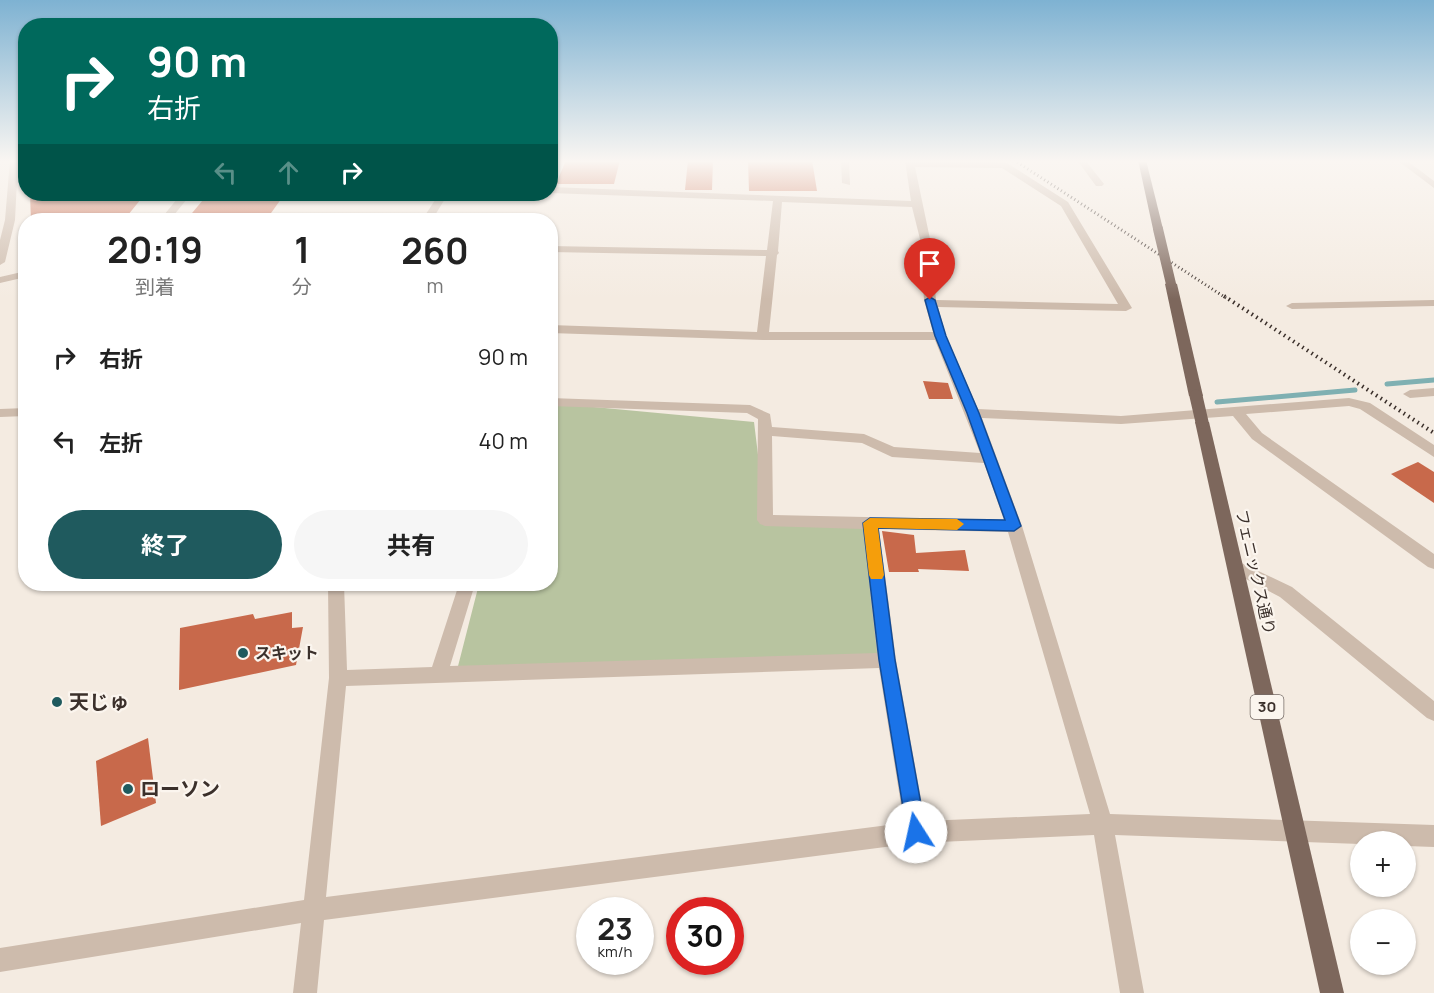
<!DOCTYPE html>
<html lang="ja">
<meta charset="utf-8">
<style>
:root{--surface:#fff;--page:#f6f6f6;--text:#222;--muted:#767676;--accent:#1f5a5e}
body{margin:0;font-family:Manrope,"Noto Sans JP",sans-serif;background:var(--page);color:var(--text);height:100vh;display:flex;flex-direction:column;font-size:22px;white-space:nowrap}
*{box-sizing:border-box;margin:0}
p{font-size:20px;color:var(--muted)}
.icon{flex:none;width:33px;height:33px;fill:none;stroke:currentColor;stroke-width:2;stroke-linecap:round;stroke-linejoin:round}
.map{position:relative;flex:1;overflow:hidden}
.drawer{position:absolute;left:18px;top:213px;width:540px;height:378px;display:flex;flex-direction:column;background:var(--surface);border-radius:24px;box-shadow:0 2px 4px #0004}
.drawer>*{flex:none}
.top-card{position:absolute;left:18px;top:18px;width:540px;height:183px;border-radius:24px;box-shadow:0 2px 4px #0004;background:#00695c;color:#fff;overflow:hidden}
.controls{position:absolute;left:1350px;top:831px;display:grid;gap:12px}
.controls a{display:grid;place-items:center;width:66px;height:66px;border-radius:50%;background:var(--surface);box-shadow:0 2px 4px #0004;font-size:30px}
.speed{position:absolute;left:576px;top:897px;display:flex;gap:12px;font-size:30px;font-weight:700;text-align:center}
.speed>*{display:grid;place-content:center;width:78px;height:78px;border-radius:50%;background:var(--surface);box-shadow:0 2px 4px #0004;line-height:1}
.speed small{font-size:15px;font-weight:400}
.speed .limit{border:9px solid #d22;background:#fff;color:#111}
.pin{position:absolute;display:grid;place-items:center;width:51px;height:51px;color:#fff;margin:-62px -26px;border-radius:50% 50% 50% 0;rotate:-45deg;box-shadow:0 0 6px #0007}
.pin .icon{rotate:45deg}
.me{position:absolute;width:66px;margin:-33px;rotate:350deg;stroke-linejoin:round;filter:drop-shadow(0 0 4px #0008)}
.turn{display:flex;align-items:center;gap:21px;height:126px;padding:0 30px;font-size:27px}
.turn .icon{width:78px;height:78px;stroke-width:2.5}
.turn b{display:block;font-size:42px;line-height:51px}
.lanes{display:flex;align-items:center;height:57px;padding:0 30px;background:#0003;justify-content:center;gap:30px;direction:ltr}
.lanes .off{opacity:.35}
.eta{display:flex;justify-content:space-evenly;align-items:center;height:102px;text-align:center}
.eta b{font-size:36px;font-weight:700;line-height:42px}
.action{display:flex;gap:12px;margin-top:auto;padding:12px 30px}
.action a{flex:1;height:69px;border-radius:36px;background:var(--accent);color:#fff;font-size:24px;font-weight:700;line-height:69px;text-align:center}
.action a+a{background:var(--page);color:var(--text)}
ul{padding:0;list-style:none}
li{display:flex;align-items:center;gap:18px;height:84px;padding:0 30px}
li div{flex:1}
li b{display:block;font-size:22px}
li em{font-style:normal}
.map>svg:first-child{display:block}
</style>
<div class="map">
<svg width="1434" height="993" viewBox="0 0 1434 993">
<rect width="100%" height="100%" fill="#f4ebe1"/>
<polygon fill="#b8c4a0" points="551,403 754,422 766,520 870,523 887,660 456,674 479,584 550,584"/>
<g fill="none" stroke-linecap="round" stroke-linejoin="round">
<g stroke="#7fb0b2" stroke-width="5">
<polyline points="1387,384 1434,380"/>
<polyline points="1217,402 1355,390"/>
</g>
</g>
<g fill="#c8694b">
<polygon points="566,160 620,160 614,184 556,184"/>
<polygon points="688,160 713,160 712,190 685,190"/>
<polygon points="748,160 812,160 817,191 749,191"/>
<polygon points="30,194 145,194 124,220 31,220"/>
<polygon points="208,194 252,194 284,195 266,220 187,219"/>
<polygon points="923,381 948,383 953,399 929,399"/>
<polygon points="1418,462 1434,472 1434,503 1391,474"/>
<polygon points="882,531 914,535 916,553 965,550 969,571 918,569 919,572 889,572"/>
<polygon points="292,612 292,628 303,627 296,665 179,690 180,628 253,614 255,619"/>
<polygon points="148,738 156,803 101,826 96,761"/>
</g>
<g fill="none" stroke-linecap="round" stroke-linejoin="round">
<g fill="#cdbbac" fill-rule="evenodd">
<polygon points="10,160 18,160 15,220 5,262 0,265 0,240 5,220"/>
<polygon points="841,160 849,160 850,185 842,183"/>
<path d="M905 160 1007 163 1068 202 1132 308 1126 311 938 307 946 336 978 409 1121 416 1349 398 1370 403 1434 445V457L1360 409 1349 406 1246 414 1262 433 1434 554V569L1428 567 1252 439 1233 416 1121 424 982 418 1022 526 1110 814 1434 825V847L1406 846V842H1360V844L1115 835 1144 993H1120L1094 835 916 843 324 920 317 993H293L301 923 0 972V948L304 900 329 678 328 584H344L347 670 432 667 459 584H475L450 666 877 653 863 529 765 526 760 524 757 520 758 419 747 413 550 406V398L750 405 770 414 772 427 864 434 894 447 980 453 935 340H763L550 333V325L757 332 766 256 550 252V246L767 250 773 201 550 193V187L911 201ZM915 167 1002 168 1061 206 1118 304 936 300 930 239ZM782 202 912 207 920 239 924 300 933 332H769L777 255 779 253 778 251ZM772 436 862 443 892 457 984 463 1004 520 773 515ZM879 529 1008 532 1090 814 925 821 896 660ZM879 668 904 823 326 897 346 686Z"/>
<polygon points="1077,160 1085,160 1104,184 1102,186 1096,186"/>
<polygon points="1397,160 1406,160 1434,181 1434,188"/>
<polygon points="181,194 191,194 170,220 160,220"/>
<polygon points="439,194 448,194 432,220 422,220"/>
<polygon points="26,271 26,277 0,283 0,277"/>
<polygon points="1434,300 1434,306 1292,309 1286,306 1292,303"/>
<polygon points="1434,388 1434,396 1410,398 1403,394 1410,390"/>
<polygon points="26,408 26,416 0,417 0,409"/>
<polygon points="1235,560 1292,587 1434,701 1434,721 1427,718 1280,597 1229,570 1227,566 1229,562"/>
</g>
<g fill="#7d675c" fill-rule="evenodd">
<polygon points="1138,160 1146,160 1163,229 1162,231 1153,229"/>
<polygon points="1171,281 1177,284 1203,396 1196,400 1189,396 1165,284"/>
<polygon points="1202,418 1209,422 1344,993 1320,993 1195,422"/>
</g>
<polyline stroke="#3b302b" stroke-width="3" stroke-dasharray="1 3" stroke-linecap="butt" points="1014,160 1226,298"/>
<polyline stroke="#3b302b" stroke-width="4" stroke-dasharray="1.5 4" stroke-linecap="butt" points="1224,296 1434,433"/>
<polyline stroke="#7d675c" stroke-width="10" points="1158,229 1171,284"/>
<polyline stroke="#7d675c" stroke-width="13" points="1196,396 1202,422"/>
</g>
<linearGradient id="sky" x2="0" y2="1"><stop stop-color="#7eb2d2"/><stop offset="0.54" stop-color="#faf6f2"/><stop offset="1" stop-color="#faf6f2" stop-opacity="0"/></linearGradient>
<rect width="1434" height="299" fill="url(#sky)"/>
<polygon fill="#1a73e8" stroke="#114b97" stroke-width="1.5" points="930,297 935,300 946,336 979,413 1021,526 1014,531 878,528 895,660 926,832 923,839 916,842 909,839 907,832 879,660 863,523 870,518 1005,520 967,413 935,336 925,300"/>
<polygon fill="#f59e0b" points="870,518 957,519 964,524 957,530 878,528 884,575 882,579 871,579 869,575 863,523"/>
<g fill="#1f5a5e" stroke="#fbf5ee" stroke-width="2">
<circle cx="243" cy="653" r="6"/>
<circle cx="57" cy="702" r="6"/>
<circle cx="128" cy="789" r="6"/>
</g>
<g text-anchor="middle" stroke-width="4.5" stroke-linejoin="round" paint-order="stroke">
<rect fill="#fbf5ee" stroke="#756b66" stroke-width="1.5" x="1250.5" y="695" width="33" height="24" rx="4.5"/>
<g font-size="15" font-weight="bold" fill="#3b302b">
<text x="1267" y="712">30</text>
</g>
<g font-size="16" fill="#3b302b" stroke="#fbf5ee">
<text transform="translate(1256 572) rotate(77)" y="6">フェニックス通り</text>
</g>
<g font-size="16" font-weight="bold" fill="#3b302b" stroke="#fbf5ee" text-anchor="start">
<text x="255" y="659">スキット</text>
</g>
<g font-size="20" font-weight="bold" fill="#3b302b" stroke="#fbf5ee" text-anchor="start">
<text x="69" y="709">天じゅ</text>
<text x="140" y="796">ローソン</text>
</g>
</g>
</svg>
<div class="controls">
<a>+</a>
<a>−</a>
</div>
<div class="speed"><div>23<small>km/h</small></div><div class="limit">30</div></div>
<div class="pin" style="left:930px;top:300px;background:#d93025"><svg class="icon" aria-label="arrive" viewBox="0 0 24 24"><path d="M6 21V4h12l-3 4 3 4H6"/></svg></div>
<svg class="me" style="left:916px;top:832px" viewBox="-20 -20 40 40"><circle r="19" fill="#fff"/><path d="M0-13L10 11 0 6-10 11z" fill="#1a73e8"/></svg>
<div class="top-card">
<div class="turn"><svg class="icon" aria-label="right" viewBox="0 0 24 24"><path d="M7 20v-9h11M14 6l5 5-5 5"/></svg><div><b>90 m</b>右折</div></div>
<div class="lanes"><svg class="icon off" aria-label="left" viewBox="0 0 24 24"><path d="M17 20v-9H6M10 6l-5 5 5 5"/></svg><svg class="icon off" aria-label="ahead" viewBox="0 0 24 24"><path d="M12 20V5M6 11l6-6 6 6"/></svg><svg class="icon" aria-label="right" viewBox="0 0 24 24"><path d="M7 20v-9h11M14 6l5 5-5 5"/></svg></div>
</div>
<section class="drawer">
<div class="eta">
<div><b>20:19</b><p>到着</p></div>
<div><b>1</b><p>分</p></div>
<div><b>260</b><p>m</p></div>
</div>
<ul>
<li><svg class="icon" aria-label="right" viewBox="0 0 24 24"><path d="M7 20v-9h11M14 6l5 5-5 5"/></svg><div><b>右折</b></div><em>90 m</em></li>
<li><svg class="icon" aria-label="left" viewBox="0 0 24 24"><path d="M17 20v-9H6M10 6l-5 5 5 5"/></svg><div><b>左折</b></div><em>40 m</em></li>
</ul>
<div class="action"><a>終了</a><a>共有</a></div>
</section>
</div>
